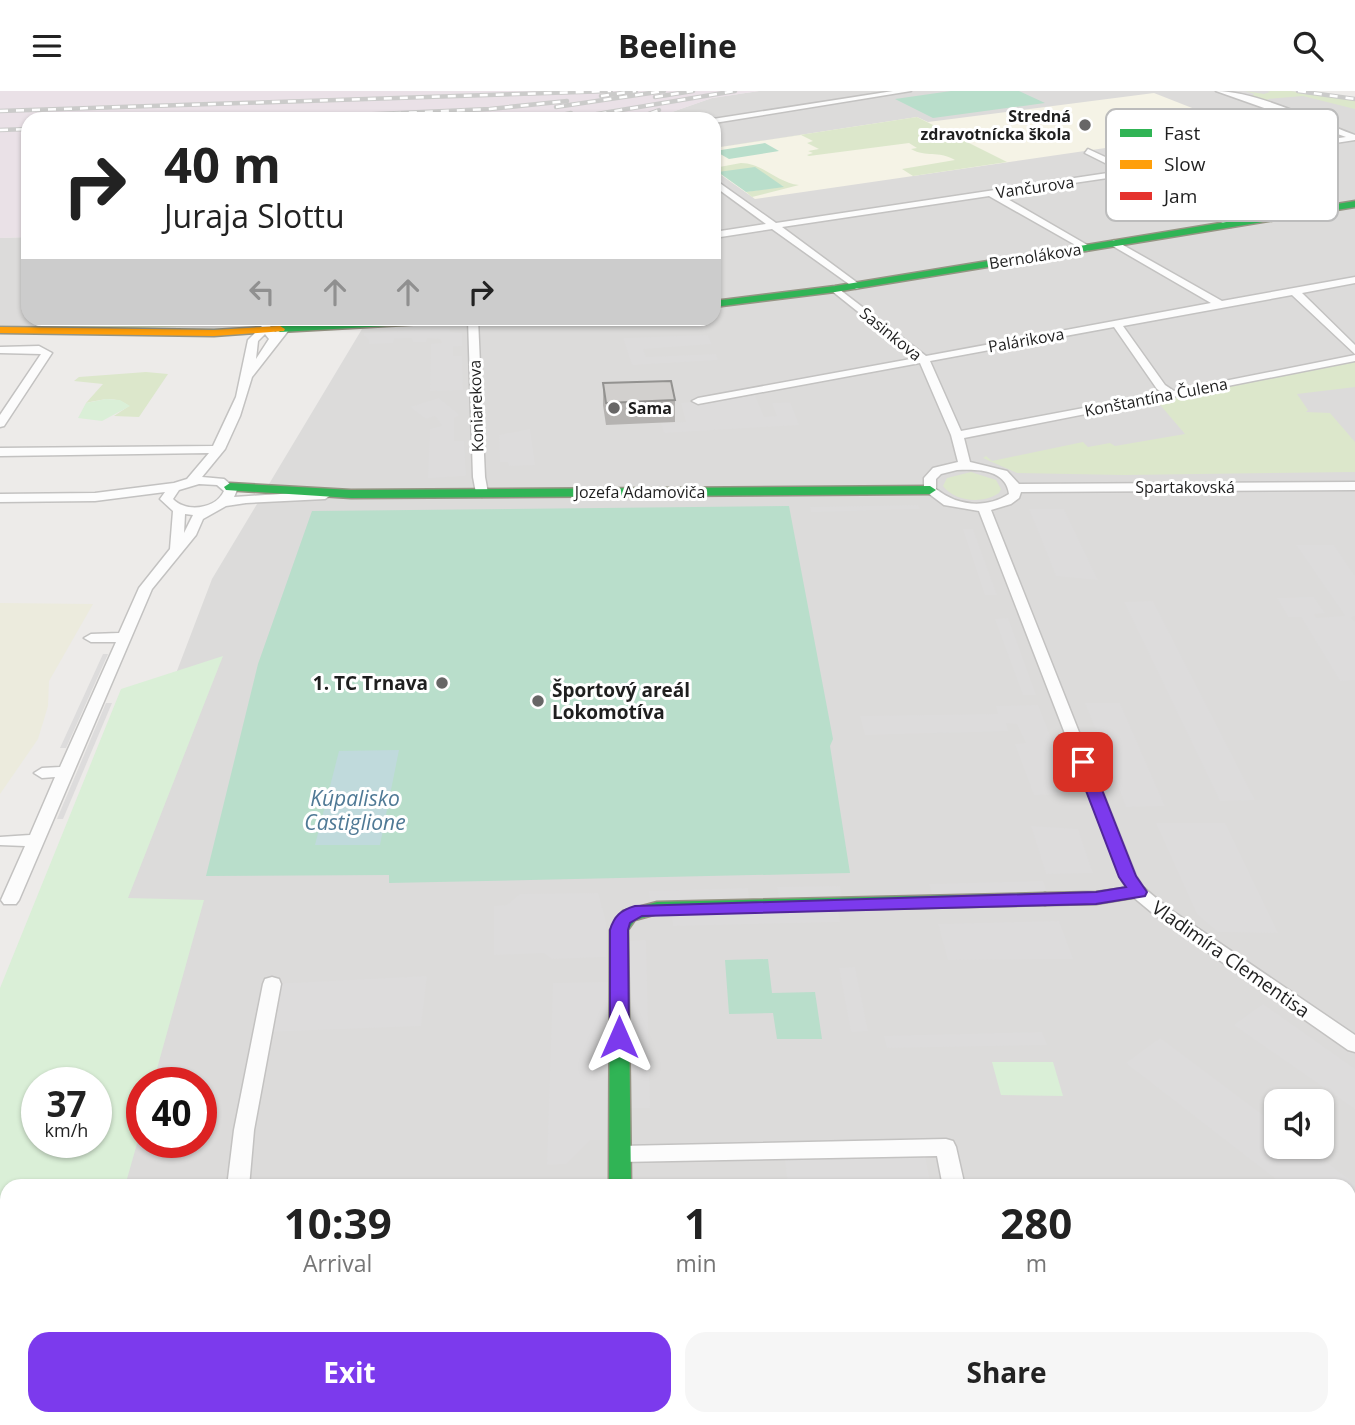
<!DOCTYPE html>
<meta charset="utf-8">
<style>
:root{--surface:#fff;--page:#f6f6f6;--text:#222;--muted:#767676;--accent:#7c3aed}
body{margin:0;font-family:"Open Sans",sans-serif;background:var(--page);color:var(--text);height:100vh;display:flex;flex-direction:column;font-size:26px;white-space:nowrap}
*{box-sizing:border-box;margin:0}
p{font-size:23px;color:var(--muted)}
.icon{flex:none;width:38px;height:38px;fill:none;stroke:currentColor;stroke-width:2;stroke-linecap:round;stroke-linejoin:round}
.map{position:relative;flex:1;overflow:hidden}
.details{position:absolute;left:0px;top:1088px;width:1356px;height:247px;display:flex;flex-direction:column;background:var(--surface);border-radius:21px 21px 0 0;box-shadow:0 2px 5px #0004}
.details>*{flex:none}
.banner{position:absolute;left:21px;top:21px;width:700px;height:214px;border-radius:21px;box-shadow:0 2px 5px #0004;background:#fff;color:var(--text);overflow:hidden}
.tools{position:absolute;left:1264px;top:998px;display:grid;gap:14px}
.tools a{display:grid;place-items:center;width:70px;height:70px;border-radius:14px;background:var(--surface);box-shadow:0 2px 5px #0004;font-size:35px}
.speed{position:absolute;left:21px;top:976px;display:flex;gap:14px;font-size:35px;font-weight:700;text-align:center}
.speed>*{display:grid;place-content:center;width:91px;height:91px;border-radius:50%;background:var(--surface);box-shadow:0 2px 5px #0004;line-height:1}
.speed small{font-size:18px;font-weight:400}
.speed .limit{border:10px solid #d22;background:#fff;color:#111}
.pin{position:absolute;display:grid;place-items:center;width:60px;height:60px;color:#fff;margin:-30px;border-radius:14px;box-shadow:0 4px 10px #0006}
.me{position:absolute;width:77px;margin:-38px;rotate:0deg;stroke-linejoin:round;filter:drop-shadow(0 0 5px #0008)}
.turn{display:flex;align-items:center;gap:24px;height:147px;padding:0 28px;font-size:32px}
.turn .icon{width:91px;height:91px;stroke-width:2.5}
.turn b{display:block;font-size:49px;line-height:60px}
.lanes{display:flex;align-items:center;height:66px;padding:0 28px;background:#0003;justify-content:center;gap:35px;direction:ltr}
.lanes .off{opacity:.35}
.eta{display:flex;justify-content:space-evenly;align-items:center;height:119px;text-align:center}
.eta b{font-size:42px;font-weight:700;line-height:49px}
.button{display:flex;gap:14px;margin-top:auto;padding:14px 28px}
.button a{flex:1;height:80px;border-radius:21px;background:var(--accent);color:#fff;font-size:28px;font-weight:700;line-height:80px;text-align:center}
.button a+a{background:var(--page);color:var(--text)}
header{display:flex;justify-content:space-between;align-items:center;height:91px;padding:0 28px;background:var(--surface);font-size:32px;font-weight:700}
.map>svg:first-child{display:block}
</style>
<header><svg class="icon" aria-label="menu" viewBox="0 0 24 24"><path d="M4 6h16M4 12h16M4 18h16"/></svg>Beeline<svg class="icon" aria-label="search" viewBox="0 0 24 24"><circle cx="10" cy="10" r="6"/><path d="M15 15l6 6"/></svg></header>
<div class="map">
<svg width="1355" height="1334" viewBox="0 0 1355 1334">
<rect width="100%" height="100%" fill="#edebe9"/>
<g fill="#dcdbda" fill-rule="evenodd">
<path d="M759 0H1290L1355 9V1334H0V1044L212 488 368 228H714V28H652L712 7ZM37 992H96V1052H37ZM142 992H201V1052H142ZM1276 1010H1321V1055H1276ZM7 1096H1349V1328H7Z"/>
<polygon points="28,146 28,228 279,228 36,236 0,234 0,147"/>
</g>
<polygon fill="#eae1e7" points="0,0 759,0 712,7 652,28 28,28 28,146 0,147"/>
<polygon fill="#f5f3e6" points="1154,2 1243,37 755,108 714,79 714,57 917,26 928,31"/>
<polygon fill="#ecebdd" points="0,512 93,513 49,590 48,615 38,648 0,703"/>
<g fill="#dce7cb">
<polygon points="1245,0 1264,3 1270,1 1268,0 1290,0 1355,9 1355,18 1303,5 1267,8 1271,10 1266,11 1248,6 1255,3"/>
<path d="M917 26 1007 71 913 85 902 78 955 69C937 59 927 67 911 58L917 57 909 52 809 65 807 64 813 62 808 60 819 58 807 52 813 50 801 44 714 57Z"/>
<path d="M741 72C763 72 777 92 799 94L752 106 746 101 783 95 719 82 722 84H714L718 82 714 77Z"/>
<polygon points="38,228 380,228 109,238 53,237 39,232"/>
<polygon points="1355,270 1355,296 1297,303 1308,319 1306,321 1330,322 1355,351 1355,381 1124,384 1017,382 983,367 986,365 992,370 1083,351 1088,356 1110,352 1115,355 1185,343 1156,309"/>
<path d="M146 281 168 283 139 326 114 325 129 315C116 305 103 308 86 312L103 293 74 290 79 286Z"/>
<path d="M971 381 996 389 1001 398 999 402C983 413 955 411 943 395L947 387Z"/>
</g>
<g fill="#daefd7" fill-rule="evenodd">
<polygon points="106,308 120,309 130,315 102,330 78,327 86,312"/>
<path d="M223 565 128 807 204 809 153 992H142V1035L125 1095 7 1096V1328H61L59 1334H0V897L121 598ZM37 992H96V1052H37Z"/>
<polygon points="992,971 1053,971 1063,1005 1001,1004"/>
</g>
<g fill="#b9decb">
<polygon points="951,0 1019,0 1045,12 933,27 895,8"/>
<polygon points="765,52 779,60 729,68 715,60"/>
<polygon points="755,76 784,96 746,101 718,81"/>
<polygon points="789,415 833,648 830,655 850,782 389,792 389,784 206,785 258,573 312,420"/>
<polygon points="768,868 772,902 815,901 822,948 777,948 773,922 729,923 725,869"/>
</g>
<g fill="#dddcdc">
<polygon points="449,237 450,241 462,242 462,255 453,256 453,265 462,265 463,299 430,300 431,253 442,252 440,248 427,247 426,251 413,251 412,247 394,248 393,252 369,253 369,249 364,245 364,242"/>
<polygon points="708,244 712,253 643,258 646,266 716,263 718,269 632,274 623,247"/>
<polygon points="755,305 764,326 777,325 772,312 790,311 799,334 664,342 661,332 686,331 681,312"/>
<polygon points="439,307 460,324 454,327 454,350 464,350 466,385 428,387 430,338 442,335 435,325 426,328 410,316"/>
<polygon points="530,338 535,374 509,375 508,371 500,371 499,344"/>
<polygon points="918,414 920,418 811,421 810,416"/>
<polygon points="1029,418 1064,418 1098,489 1056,485"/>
<polygon points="963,438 973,438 997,504 985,504"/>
<polygon points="1296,454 1334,454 1355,485 1355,525 1351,526 1355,531 1355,589 1340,590 1301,526 1288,526 1277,507 1314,506 1325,522 1314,523 1316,527 1345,525"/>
<polygon points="1153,510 1255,709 1220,710 1124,511"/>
<polygon points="1008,527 1036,604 1023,604 995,528"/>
<polygon points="103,563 108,563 66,657 60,657"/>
<polygon points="106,612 112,612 63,728 57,728"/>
<polygon points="1085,612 1120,612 1165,715 1126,716"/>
<polygon points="1038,614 1073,703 1034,704 1015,653 1026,652 1017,633 1006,632 1008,640 865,644 860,625 998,623 996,615"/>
<polygon points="1156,732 1225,732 1278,842 1218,841 1197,823"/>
<polygon points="1031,735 1078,738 1093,782 1046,783"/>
<polygon points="1043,790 1047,801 932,803 929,793"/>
<polygon points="840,795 842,806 779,807 777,796"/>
<polygon points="748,797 749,808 650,810 649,800"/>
<polygon points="598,802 606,831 606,866 552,868 544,862 494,864 494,815 507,814 520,803"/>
<polygon points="838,819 840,831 673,835 672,824"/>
<polygon points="1059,830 1073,868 948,869 938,833"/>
<polygon points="646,849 650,1017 631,1017 629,850"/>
<polygon points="855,876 868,940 851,941 839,877"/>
<polygon points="427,885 421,935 264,941 272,893"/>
<polygon points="608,891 608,1049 590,1049 566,1073 547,1074 553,892"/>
<polygon points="1263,913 1355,978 1355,1018 1234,934"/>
<polygon points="1042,941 1047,954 887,957 884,945"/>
<polygon points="1160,947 1276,1034 1276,1055 1305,1055 1355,1093 1355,1150 1349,1145 1349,1096 1285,1095 1126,972"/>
<polygon points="925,1065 931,1095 788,1095 785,1069"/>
<polygon points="273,1328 442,1328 442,1334 272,1334"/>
</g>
<polygon fill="#c0dadc" points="399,659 380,754 315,754 339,660"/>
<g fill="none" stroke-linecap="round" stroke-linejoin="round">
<defs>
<g id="street">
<polygon points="893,0 911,0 714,32 713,28"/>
<path d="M1216 0C1255 0 1317 30 1355 44V49L1138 82 1234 131 1235 133 1231 136 1128 84 999 103 1089 155V159L1086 160 989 105 782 136 859 193V197L856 198 772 138 714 147V141L766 133 714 95V88L776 132 1121 80 1085 62 1088 58 1131 78 1346 46Z"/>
<path d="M1114 149 1222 210 1355 186V192L1302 202 1355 254V263L1292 204 1123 235 1165 294 1174 300 1355 264V270L964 347 970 371 1007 380 1019 393 1355 391V399L1021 401 1019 407 1011 413 991 419 1136 785 1144 797 1168 817 1355 944V961L1348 959 1156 825 1132 805 1122 790 979 420 944 414 924 399V387L933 377 958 371 951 344 920 272 698 313 692 310 698 307 916 267 832 200 830 198 835 195 926 265 1211 212 1111 154 1109 152ZM1114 236 1157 298 1163 302 961 340 930 270ZM957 379C977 378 1006 378 1009 403 986 418 957 415 936 398V388L941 383Z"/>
<polygon points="468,228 478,228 485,386 488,402 482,406 476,402 473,386"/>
<path d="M262 235H270L275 241 283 237 288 240 252 286 240 325 225 358 202 386 224 388 237 399 234 406 325 400 331 404 325 408 246 412 226 415 203 428 196 444 152 498 19 809 16 813H4L1 809 25 755 0 754V746L30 744 55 686 42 687 34 682 42 677 60 676 116 551H91L84 547 91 543 119 542 139 497 170 458 173 420 160 408 165 401 95 410 0 411V403L95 402 174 392 187 388 209 362 0 365V357L213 355 236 306 248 249ZM265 243 269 248 256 268 258 250ZM199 393 217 394 224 400C216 418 186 422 173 408L179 399ZM185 423 193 424 184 442Z"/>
<polygon points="39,255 52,262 4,335 0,336 0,324 41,263 0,262 0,256"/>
<polygon points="272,886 279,888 281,893 254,1039 249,1096 227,1096 234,1039 263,893 265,888"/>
<polygon points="946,1048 953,1050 956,1056 965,1096 943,1096 937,1065 620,1071 613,1069 610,1063 613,1057 620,1055"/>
<polygon points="236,1328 260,1328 259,1334 235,1334"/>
<rect x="610" y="1328" width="24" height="6"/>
<polygon points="994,1328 1018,1328 1019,1334 995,1334"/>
</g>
<g id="fast">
<polygon points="1355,110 1355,116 835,201 714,216 714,210 835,195"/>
<polygon points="413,228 463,228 458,231 280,241 275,238 280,235"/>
<polygon points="230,392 351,399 930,395 936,399 930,403 351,407 226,399 224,396"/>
<polygon points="1045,802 1051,804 1054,808 1051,812 1045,814 657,823 635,829 628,839 631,1096 609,1096 610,839 623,820 657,811"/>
</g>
<polygon id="slow" points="280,235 285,238 284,240 214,245 0,242 0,236 214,239"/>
<polygon id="jam" points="1138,795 1144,797 1147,801 1144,805 1096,813 1045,814 1039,812 1036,808 1039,804 1045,802 1096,801"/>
</defs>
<use href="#street" stroke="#c3c2c1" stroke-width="3"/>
<use href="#fast" stroke="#959483" stroke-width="3"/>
<use href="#slow" stroke="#959483" stroke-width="3"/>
<use href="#jam" stroke="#959483" stroke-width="3"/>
<use href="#street" fill="#fcfcfc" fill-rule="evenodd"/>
<use href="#fast" fill="#30b455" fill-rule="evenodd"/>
<use href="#slow" fill="#ff9f0a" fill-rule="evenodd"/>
<use href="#jam" fill="#e5322d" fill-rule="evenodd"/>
<defs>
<g id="rail">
<polyline points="1298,0 1355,8"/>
<polyline points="601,5 636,0"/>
<polyline points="655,6 693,0"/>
<polyline points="556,16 664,0"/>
<polyline points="0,20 611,0"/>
<polyline points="265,28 490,18 567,10"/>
<polyline points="543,28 571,22"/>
<polyline points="567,28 735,0"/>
<polyline points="635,28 659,19"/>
<polyline points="0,39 28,38"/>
</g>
</defs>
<use href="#rail" stroke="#cbcbca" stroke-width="4.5"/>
<use href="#rail" stroke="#fff" stroke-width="2.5" stroke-dasharray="8" stroke-linecap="butt"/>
</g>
<polygon fill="#b5b3b1" points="603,292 675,309 675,331 606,334 603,314"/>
<polygon fill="#d2d0ce" stroke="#939290" stroke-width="2" points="671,290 675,309 606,312 603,292"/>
<path fill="#7c3aed" stroke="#51269a" stroke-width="2" d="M1083 666 1091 671 1136 785 1147 801 1145 805 1096 813 642 825 630 832 628 839 629 946 626 952 619 954 612 952 610 946V839C614 825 621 819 635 815L1096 801 1126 796 1119 786 1075 671Z"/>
<g fill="#676666" stroke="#fff" stroke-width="2.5">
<circle cx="1085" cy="34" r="7"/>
<circle cx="614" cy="317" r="7"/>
<circle cx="442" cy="592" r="7"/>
<circle cx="538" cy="610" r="7"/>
</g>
<g text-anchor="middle" stroke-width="6" stroke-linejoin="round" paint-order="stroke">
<g font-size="16" font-weight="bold" fill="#1f1f1f" stroke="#fff" text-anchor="end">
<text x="1071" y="31">Stredná<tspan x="1071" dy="18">zdravotnícka škola</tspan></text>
<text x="628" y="323" text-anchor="start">Sama</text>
</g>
<g font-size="16" fill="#1f1f1f" stroke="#fff">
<text transform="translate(1035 96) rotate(-8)" y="6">Vančurova</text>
<text transform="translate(1035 165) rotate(-9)" y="6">Bernolákova</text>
<text transform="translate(891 243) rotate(39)" y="6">Sasinkova</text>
<text transform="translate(1026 249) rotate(-10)" y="6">Palárikova</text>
<text transform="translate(1156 306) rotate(-11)" y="6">Konštantína Čulena</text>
<text transform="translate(476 315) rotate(-92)" y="6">Koniarekova</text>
<text x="1185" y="402">Spartakovská</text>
<text x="640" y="407">Jozefa Adamoviča</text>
</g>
<g font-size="19" font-weight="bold" fill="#1f1f1f" stroke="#fff" text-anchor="end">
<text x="428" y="599">1. TC Trnava</text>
<text x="552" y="606" text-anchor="start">Športový areál<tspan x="552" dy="22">Lokomotíva</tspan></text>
</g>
<g font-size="19" fill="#1f1f1f" stroke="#fff">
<text transform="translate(1231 868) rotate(35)" y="7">Vladimíra Clementisa</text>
</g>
<g font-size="21" font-style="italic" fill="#4f7995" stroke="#fff">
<text x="355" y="715">Kúpalisko<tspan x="355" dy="24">Castiglione</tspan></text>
</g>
</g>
<rect x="1106" y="18" width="232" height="112" rx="10" fill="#fff" stroke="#bcbcbc" stroke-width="2"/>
<rect x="1120" y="38" width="32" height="8" fill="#30b455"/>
<rect x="1120" y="69" width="32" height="9" fill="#ff9f0a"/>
<rect x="1120" y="101" width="32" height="8" fill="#e5322d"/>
<g font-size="19" fill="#1f1f1f">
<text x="1164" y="49">Fast</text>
<text x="1164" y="80">Slow</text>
<text x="1164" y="112">Jam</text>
</g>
</svg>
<div class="tools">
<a><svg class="icon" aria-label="sound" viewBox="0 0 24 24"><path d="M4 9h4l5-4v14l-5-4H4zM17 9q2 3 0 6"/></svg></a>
</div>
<div class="speed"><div>37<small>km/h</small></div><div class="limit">40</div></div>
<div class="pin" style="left:1083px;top:671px;background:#d93025"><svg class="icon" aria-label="arrive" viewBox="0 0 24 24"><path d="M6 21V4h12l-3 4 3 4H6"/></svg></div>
<svg class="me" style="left:619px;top:946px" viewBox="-20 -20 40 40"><path d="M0-17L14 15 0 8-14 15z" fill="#7c3aed" stroke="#fff" stroke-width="4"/></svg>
<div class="banner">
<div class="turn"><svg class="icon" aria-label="right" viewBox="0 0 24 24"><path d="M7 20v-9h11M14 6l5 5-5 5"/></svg><div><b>40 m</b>Juraja Slottu</div></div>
<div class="lanes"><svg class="icon off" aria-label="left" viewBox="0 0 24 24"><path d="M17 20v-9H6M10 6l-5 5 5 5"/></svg><svg class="icon off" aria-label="ahead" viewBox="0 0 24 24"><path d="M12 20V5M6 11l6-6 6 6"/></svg><svg class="icon off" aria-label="ahead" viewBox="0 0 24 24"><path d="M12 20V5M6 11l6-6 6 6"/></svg><svg class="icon" aria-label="right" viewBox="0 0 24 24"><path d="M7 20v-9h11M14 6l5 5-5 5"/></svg></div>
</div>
<section class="details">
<div class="eta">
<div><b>10:39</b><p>Arrival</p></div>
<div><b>1</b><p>min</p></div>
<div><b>280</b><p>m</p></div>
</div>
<div class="button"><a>Exit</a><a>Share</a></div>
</section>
</div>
